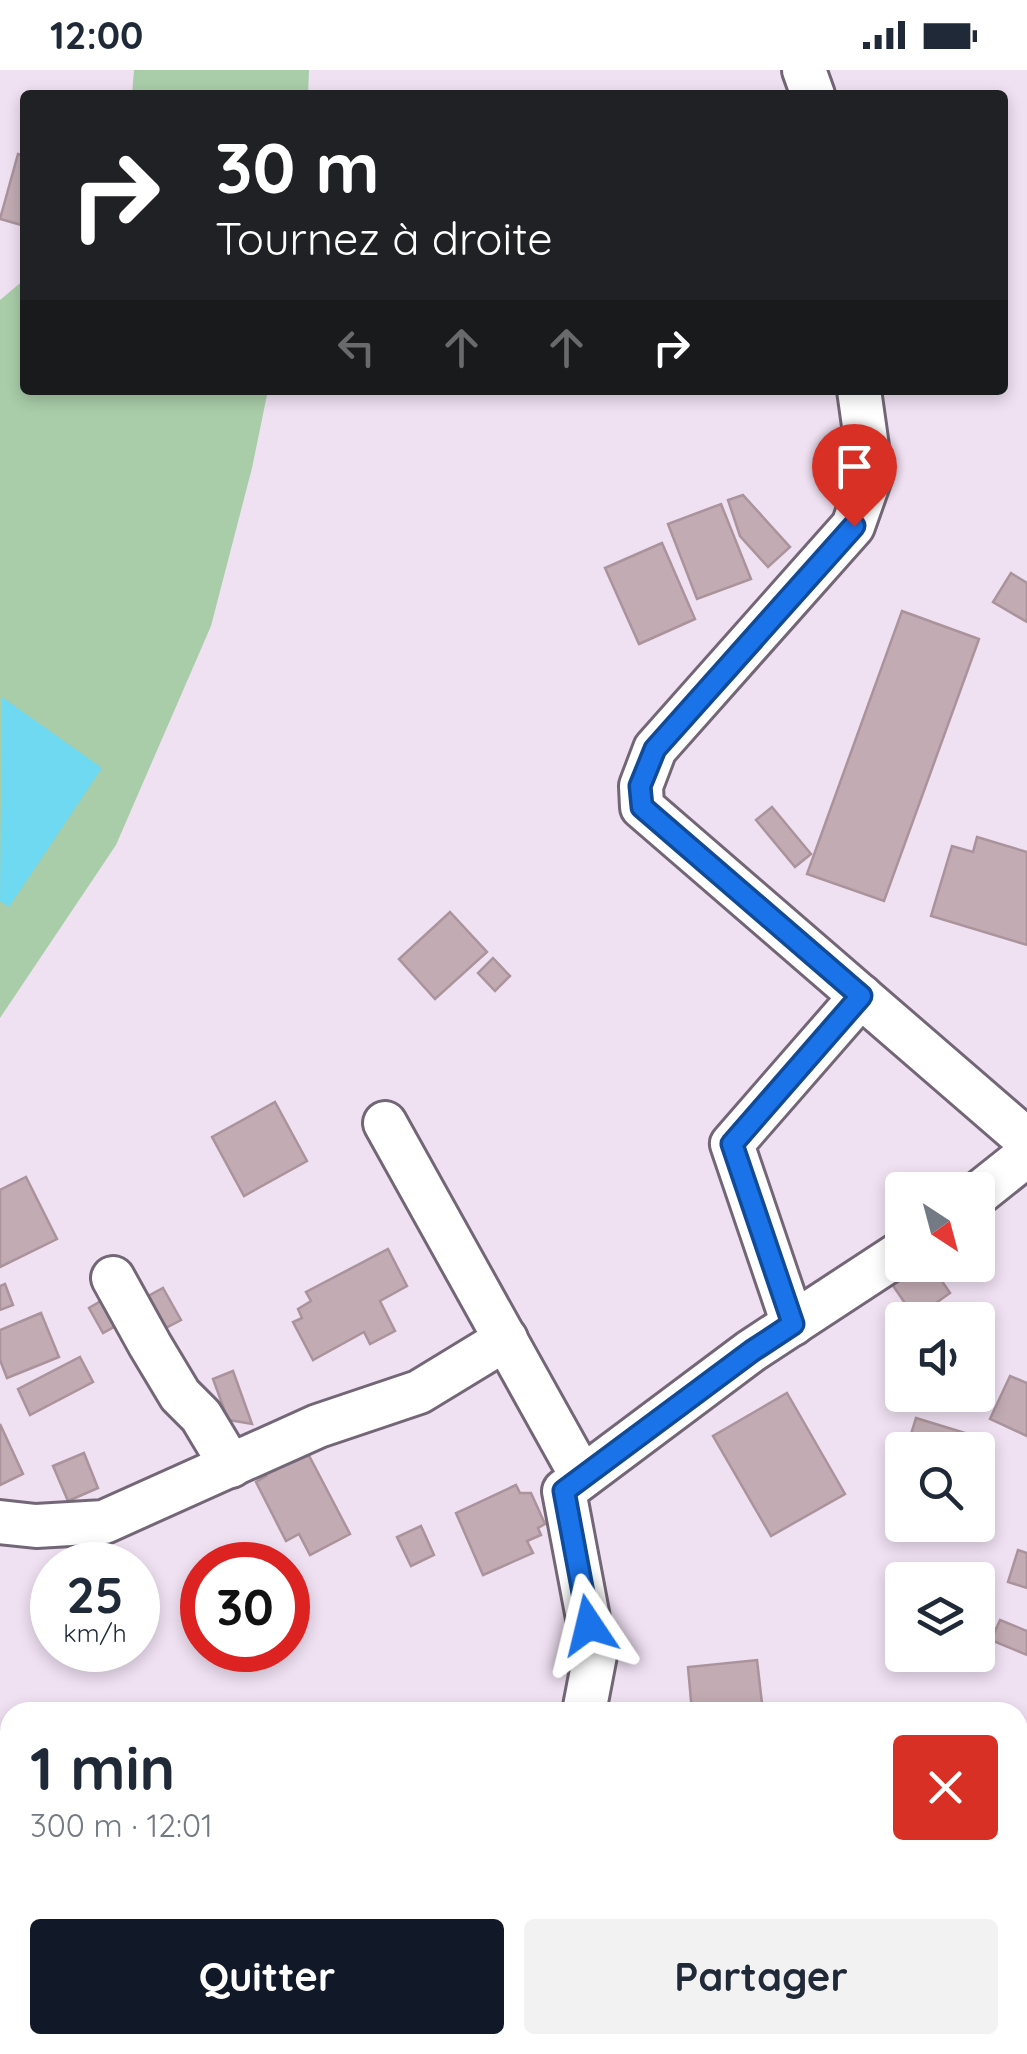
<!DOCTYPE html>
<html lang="fr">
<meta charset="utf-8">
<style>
:root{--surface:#fff;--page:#f2f2f3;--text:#1f2937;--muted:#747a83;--accent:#111827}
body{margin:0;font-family:Quicksand,sans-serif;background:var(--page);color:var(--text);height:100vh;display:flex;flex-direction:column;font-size:38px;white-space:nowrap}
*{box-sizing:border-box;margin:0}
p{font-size:32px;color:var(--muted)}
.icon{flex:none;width:55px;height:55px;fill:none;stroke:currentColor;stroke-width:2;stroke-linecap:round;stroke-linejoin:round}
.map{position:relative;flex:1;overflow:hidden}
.panel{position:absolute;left:0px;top:1632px;width:1028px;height:352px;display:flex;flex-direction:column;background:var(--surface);border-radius:30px 30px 0 0;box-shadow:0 5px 15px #0003}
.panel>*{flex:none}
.top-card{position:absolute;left:20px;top:20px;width:988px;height:305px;border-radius:10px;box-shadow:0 5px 15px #0003;background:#202124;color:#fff;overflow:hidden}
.needle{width:65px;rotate:144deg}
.fabs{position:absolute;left:885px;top:1102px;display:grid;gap:20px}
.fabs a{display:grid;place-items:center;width:110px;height:110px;border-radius:10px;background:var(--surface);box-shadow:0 5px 15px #0003;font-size:50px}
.speed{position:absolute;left:30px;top:1472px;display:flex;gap:20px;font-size:50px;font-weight:700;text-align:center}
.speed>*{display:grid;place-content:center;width:130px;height:130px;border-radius:50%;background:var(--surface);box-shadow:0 5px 15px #0003;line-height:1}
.speed small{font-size:25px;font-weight:400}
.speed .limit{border:15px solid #d22;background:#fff;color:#111}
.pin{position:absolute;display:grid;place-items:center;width:85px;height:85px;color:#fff;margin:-102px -42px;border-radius:50% 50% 50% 0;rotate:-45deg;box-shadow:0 0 10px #0007}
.pin .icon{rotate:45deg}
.me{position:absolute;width:110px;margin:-55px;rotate:350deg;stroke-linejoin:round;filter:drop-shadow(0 0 8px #0008)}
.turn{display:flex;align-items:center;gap:35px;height:210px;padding:0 30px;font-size:45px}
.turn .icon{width:130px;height:130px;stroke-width:2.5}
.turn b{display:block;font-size:70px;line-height:85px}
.lanes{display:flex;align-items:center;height:95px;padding:0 30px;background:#0003;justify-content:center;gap:50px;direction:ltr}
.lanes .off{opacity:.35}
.round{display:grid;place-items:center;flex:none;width:105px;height:105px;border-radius:10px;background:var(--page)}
.overview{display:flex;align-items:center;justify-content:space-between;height:170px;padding:0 30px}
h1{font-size:60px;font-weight:700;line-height:75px}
.cta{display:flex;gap:20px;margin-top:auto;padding:20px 30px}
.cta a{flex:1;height:115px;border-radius:10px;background:var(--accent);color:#fff;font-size:40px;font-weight:700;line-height:115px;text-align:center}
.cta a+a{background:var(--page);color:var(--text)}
.status{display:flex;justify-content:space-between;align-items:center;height:70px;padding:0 50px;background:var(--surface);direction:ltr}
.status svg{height:28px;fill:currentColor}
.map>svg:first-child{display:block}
</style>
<div class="status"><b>12:00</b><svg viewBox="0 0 49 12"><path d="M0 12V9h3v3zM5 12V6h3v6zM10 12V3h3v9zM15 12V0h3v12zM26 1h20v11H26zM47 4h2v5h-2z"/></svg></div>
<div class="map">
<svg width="1027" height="1984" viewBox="0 0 1027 1984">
<rect width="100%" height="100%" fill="#efe0f2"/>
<g fill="#a9cda8">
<polygon points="134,0 309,0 308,25 132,25"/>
<polygon points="25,209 25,320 268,320 252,398 211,556 116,775 0,948 0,230"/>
</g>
<polygon fill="#6fd9f1" points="2,627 102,698 9,837 0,831"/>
<g fill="#c2abb3" stroke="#aa939b" stroke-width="2.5">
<polygon points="18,84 25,86 25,156 0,149"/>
<polygon points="743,425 790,477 768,497 740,466 728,430"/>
<polygon points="721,434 751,509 697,529 668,454"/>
<polygon points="662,473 695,549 639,574 605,498"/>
<polygon points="1011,503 1027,513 1027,552 993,532"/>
<polygon points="902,541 979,569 884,831 807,804"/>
<polygon points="772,737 811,784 795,797 756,750"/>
<polygon points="977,767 1027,782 1027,875 931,846 952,776 973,782"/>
<polygon points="450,842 487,882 435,929 399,889"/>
<polygon points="493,888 510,906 495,921 478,903"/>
<polygon points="275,1032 307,1091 244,1126 212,1067"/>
<polygon points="26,1107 57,1169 0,1197 0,1120"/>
<polygon points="388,1179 407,1216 380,1231 395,1261 370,1274 364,1262 313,1290 293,1252 302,1248 298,1239 311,1231 306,1222"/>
<polygon points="920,1195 931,1195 950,1223 915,1248 892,1214"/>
<polygon points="5,1214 13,1235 0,1240 0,1216"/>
<polygon points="163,1218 181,1250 156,1263 139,1231"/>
<polygon points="106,1228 121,1253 103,1263 89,1238"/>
<polygon points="41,1243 59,1287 7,1308 0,1290 0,1260"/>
<polygon points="80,1287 93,1312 30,1345 18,1319"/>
<polygon points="233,1301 252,1354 228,1350 213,1309"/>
<polygon points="1010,1306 1027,1313 1027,1366 990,1349"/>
<polygon points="787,1323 845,1424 771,1466 713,1366"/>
<polygon points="916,1348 985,1369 978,1393 978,1380 906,1380"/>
<polygon points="0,1354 23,1404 0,1415"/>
<polygon points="304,1376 350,1464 310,1485 299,1464 286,1471 256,1412 266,1406 259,1400"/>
<polygon points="84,1383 98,1418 68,1431 53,1396"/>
<polygon points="516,1415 520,1423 531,1423 545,1454 538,1458 541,1465 527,1471 533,1483 483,1505 456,1443"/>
<polygon points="421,1456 434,1485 411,1496 397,1467"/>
<polygon points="1018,1480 1027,1483 1027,1518 1008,1512"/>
<polygon points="1000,1550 1027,1561 1027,1585 991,1570"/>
<polygon points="757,1590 763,1642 692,1642 688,1597"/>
<polygon points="1018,1770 1027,1773 1027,1869 1018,1866"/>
<polygon points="1018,1883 1027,1884 1027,1954 1018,1952"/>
<polygon points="10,1910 10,1945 0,1940 0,1928"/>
<polygon points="27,1975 102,1975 97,1984 44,1984"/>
<polygon points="919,1975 961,1975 956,1984 914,1984"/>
</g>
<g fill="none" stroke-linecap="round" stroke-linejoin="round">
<defs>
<g id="minor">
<polyline points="804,0 813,25"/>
<polyline points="859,320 871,405 853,456 655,679 641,716 642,737 1027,1070"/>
<polyline points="385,1053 582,1407"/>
<polyline points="978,1124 1027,1085"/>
<polyline points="113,1208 150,1275 180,1325 201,1346 231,1396"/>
<polyline points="793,1254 732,1074 861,926"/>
<polyline points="0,1452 36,1456 104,1452 318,1356 419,1322 506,1269"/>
<polyline points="584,1642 595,1585 564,1421 751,1281 902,1182"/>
<polyline points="258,1975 261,1984"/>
<polyline points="594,1984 617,1975"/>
<polyline points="720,1984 747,1975"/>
</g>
</defs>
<use href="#minor" stroke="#736676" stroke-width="48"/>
<use href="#minor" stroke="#fff" stroke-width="42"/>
</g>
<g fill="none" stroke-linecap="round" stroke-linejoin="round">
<defs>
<polyline id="route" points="589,1555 564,1421 752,1281 793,1254 732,1074 861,926 642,737 640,716 655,679 854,456"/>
</defs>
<use href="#route" stroke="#114b97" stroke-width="25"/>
<use href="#route" stroke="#1a73e8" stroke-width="18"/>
</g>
</svg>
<div class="fabs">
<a><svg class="needle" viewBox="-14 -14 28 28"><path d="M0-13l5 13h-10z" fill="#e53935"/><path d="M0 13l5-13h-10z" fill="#747a83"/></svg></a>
<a><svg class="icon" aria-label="sound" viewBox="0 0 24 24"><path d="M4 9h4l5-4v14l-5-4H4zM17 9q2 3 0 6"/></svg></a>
<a><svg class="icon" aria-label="search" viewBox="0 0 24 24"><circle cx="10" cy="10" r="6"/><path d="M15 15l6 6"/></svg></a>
<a><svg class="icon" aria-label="layers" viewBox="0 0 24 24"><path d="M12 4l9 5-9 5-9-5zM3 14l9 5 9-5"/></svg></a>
</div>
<div class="speed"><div>25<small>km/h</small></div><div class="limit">30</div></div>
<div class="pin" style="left:854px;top:456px;background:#d93025"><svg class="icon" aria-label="arrive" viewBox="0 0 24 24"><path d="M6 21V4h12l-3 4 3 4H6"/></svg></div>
<svg class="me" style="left:589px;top:1555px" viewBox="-20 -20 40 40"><path d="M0-17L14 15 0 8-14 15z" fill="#1a73e8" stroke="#fff" stroke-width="4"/></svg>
<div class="top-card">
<div class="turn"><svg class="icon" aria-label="right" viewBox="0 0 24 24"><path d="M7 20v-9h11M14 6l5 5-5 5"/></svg><div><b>30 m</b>Tournez à droite</div></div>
<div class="lanes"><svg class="icon off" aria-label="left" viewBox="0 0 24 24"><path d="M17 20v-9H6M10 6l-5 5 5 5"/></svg><svg class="icon off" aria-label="ahead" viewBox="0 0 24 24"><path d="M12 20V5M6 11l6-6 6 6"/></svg><svg class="icon off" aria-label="ahead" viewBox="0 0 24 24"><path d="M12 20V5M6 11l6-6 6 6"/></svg><svg class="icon" aria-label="right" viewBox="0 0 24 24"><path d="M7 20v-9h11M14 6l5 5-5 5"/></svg></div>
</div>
<section class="panel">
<div class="overview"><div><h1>1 min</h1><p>300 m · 12:01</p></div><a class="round" style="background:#d93025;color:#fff"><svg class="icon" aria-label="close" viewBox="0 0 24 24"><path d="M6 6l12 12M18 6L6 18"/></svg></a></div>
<div class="cta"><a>Quitter</a><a>Partager</a></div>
</section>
</div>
